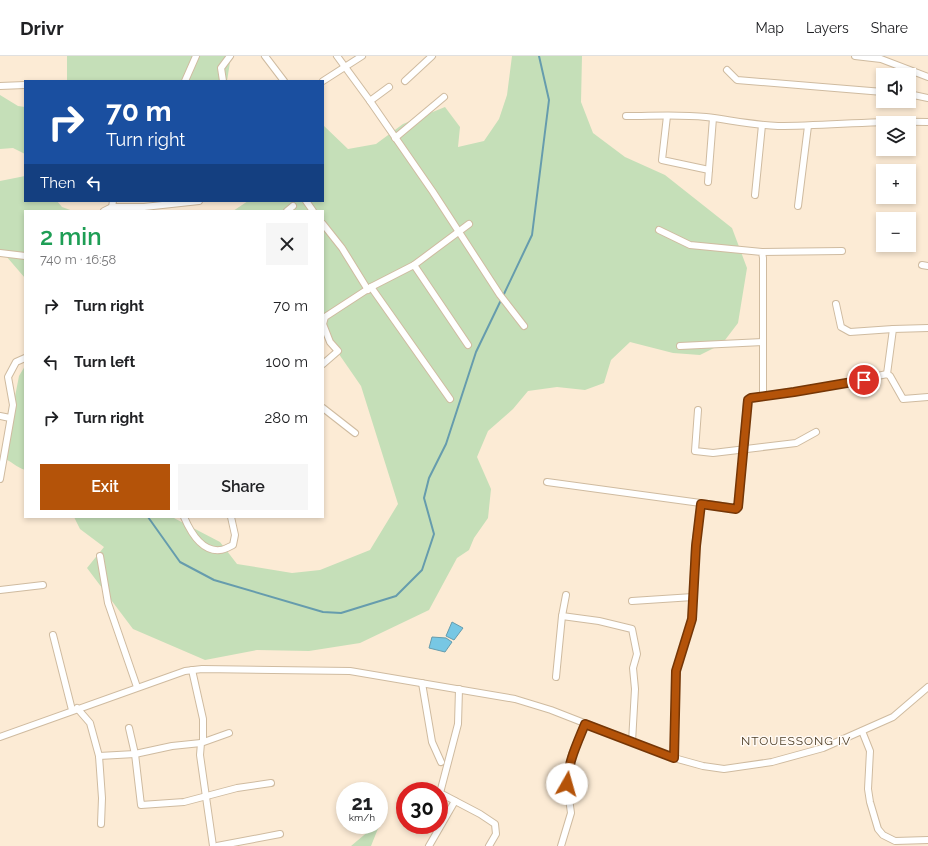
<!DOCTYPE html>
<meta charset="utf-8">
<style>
:root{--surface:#fff;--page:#f6f6f6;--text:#202124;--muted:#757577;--line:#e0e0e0;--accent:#b45309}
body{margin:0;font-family:Raleway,sans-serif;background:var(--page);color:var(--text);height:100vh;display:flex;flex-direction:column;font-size:15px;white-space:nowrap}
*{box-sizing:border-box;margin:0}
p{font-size:13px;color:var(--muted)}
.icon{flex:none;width:22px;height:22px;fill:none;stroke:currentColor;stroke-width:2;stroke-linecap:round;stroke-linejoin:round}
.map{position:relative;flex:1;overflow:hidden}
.details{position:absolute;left:24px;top:154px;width:300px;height:308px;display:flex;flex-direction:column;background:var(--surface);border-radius:0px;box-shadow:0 2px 6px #0003}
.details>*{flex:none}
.top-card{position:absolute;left:24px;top:24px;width:300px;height:122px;border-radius:0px;box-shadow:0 2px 6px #0003;background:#1a4fa0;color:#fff;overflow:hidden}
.tools{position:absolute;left:876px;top:12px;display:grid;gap:8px}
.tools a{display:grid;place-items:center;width:40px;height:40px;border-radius:0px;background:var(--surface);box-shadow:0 2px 6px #0003;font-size:20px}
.speed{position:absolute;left:336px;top:726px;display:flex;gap:8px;font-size:20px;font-weight:700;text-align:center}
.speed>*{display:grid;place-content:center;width:52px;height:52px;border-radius:50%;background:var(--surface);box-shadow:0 2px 6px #0003;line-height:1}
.speed small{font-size:10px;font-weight:400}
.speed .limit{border:6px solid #d22;background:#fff;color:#111}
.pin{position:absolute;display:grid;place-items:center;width:34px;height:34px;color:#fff;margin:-17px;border:2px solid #fff;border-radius:50%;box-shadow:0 1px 4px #0007}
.me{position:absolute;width:44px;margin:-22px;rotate:7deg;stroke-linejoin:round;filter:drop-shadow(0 0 3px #0008)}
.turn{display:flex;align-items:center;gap:14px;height:84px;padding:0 16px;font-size:18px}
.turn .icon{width:52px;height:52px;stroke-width:2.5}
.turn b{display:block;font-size:28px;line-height:34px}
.then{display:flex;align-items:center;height:38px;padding:0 16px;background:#0003;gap:8px;font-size:15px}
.round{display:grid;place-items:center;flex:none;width:42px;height:42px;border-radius:0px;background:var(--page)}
.head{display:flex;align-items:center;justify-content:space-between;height:68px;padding:0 16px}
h1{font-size:24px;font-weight:600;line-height:30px;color:#1e9e55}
.cta{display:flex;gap:8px;margin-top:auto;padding:8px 16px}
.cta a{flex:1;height:46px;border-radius:0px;background:var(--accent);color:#fff;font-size:16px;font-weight:600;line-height:46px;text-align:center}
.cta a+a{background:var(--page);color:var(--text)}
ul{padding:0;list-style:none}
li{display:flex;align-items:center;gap:12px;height:56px;padding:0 16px}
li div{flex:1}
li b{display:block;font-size:15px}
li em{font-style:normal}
header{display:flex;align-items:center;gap:24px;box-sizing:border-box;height:56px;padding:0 20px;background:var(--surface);border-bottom:1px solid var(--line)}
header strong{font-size:19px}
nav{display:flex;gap:22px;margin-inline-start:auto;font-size:14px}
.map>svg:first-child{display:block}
</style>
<header>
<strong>Drivr</strong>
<nav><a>Map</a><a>Layers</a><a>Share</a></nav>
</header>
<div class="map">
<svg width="928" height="790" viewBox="0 0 928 790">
<rect width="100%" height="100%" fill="#fcebd5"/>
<g fill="#c5dfb8">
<polygon points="67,0 231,0 227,25 67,25"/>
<polygon points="512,0 582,0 581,46 593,77 625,101 665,119 732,172 747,212 738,267 722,288 700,299 673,297 630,286 611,304 604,327 585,334 557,331 528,335 513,353 488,375 477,401 491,433 488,462 474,482 469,494 457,502 429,554 360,587 309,595 257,594 205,604 133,573 87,512 104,491 80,473 74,461 172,461 220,486 237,508 292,517 320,514 370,494 398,448 361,330 323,275 323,155 233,155 248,145 323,145 323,69 348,93 376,88 403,68 445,51 460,71 458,91 484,85 499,63 507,39"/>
<polygon points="0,39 18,50 25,51 25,98 13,92 0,93"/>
<polygon points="25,120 25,145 57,145 62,151 73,155 25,155 25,222 0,193 0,125"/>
<path d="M25 310V414C16 411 11 405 3 402L19 320Z"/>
<polygon points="381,765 371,790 351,790 376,769 379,769"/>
</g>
<g fill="#77c7e4" stroke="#669cad">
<polygon points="452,566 463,572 454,584 446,580"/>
<polygon points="432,581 446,582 452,586 445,596 429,592"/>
</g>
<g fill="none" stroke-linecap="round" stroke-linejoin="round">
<g stroke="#669cad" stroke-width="2">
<polyline points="503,240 532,179 549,44 539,0"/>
<polyline points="148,461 180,506 214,524 323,556 341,557 396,540 422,514 434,478 424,442 429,422 446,388 476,296 501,244"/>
</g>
<defs>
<g id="minor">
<polyline points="265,0 284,25"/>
<polyline points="337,0 370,45 389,31"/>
<polyline points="855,0 881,3 928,21"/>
<polyline points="727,14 737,24 883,36"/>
<polyline points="185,25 196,0"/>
<polyline points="223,25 221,12 230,0"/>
<polyline points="323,25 362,0"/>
<polyline points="405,25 432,0"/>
<polyline points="0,30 25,29"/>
<polyline points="909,38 928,42"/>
<polyline points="370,45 433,136 500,239 524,270"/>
<path d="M626 60C652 60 679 58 706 61 730 64 754 69 778 70 828 70 878 64 928 66"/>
<polyline points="667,60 662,104 709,114"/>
<polyline points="395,82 444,41"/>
<polyline points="708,126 713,62"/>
<polyline points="755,139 762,69"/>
<polyline points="306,145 313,155"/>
<polyline points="798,150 808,70"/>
<polyline points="112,151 144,151 199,145"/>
<polyline points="104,155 112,151 113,145"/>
<polyline points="287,155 293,150"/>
<polyline points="323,168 342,192 368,234"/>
<polyline points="659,174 690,189 762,196 763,202 763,341"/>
<polyline points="762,196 842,195"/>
<polyline points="0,197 25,200"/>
<polyline points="414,209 468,289"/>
<polyline points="922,209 928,210"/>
<polyline points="371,231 450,343"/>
<polyline points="836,248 841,271 850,276 893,273"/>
<polyline points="680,290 763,286"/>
<polyline points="323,308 338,295 330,286 323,268 325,261 371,231 414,209 469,168"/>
<polyline points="887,318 893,273 928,272"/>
<polyline points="323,352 355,377"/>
<polyline points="698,354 695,395 713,397 796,387 816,376"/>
<polyline points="0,360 10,362"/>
<polyline points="0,423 13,349 8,321 16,306 25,302"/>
<polyline points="547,426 737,452 739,450 747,345 749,342 831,330 887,318 890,320 903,343 928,341"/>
<path d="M184 461C190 475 202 496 220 494 224 494 229 491 233 489L235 479 231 461"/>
<polyline points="100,500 108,547 137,631"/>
<polyline points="0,534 43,529"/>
<polyline points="632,545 693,541"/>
<polyline points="562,560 599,565 632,573 637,598 633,612 635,633 632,686"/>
<polyline points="53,579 72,654"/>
<polyline points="192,614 203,663 203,685"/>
<polyline points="556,621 562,560 566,539"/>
<polyline points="422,627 432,686 441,706"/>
<polyline points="459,633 458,668 440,737 480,758 495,768 496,778 489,790"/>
<polyline points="77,652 90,667 99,700 102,742 101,768"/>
<polyline points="129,672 135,698 141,749 184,746 237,732 271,727"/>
<polyline points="862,675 870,695 868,733 870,746 878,773 883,779 895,785 928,784"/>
<polyline points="0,681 185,615 202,613 350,615 515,643 551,654 674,702 703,710 724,713 772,706 823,692 893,661 928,631"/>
<polyline points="99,700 135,698 172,690 201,687"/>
<polyline points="674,702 676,615 692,563 695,490 701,448"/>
<polyline points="213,790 200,699 201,687 229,677"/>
<polyline points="217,790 280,778"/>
<polyline points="429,790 455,745"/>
<polyline points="561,790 571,757 567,728 568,716 572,698 585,668"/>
</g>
</defs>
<use href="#minor" stroke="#cfbba0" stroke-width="8"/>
<use href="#minor" stroke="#fff" stroke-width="6"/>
</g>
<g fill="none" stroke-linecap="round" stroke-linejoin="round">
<defs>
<path id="route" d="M567 728C568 706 577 688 585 668L674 702 676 615 692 563 696 490 701 448 736 453 738 451 748 344 751 342 794 336 864 324"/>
</defs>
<use href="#route" stroke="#753606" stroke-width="10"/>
<use href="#route" stroke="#b45309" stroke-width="7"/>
</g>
<g text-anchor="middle" stroke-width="3" stroke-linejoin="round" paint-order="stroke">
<g font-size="12" letter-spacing="1" fill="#4e3e26" stroke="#fffaf5">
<text x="796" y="689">NTOUESSONG IV</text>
</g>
</g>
</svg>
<div class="tools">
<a><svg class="icon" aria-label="sound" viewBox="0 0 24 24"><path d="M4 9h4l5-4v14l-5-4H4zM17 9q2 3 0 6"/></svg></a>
<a><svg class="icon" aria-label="layers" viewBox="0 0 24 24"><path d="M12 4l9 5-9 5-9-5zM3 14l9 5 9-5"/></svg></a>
<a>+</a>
<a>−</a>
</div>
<div class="speed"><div>21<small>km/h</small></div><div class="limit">30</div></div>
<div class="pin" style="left:864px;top:324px;background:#d93025"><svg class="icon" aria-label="arrive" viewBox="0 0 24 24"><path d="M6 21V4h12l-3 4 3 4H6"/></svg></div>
<svg class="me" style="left:567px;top:728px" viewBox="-20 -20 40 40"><circle r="19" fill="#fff"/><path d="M0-13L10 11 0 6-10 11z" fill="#b45309"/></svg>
<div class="top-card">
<div class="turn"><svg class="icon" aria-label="right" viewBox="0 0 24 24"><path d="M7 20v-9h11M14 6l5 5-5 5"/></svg><div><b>70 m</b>Turn right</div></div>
<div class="then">Then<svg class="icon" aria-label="left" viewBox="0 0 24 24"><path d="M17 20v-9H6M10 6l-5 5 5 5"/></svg></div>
</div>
<section class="details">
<div class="head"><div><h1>2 min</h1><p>740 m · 16:58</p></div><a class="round"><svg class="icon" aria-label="close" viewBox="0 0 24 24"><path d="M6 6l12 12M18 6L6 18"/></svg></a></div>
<ul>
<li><svg class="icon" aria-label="right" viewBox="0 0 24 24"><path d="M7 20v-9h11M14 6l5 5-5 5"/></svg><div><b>Turn right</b></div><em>70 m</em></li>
<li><svg class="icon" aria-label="left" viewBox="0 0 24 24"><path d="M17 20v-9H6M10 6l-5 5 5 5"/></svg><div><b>Turn left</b></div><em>100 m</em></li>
<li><svg class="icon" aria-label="right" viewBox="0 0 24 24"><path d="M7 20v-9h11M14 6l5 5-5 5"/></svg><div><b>Turn right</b></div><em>280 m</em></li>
</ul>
<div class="cta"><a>Exit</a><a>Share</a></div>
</section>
</div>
